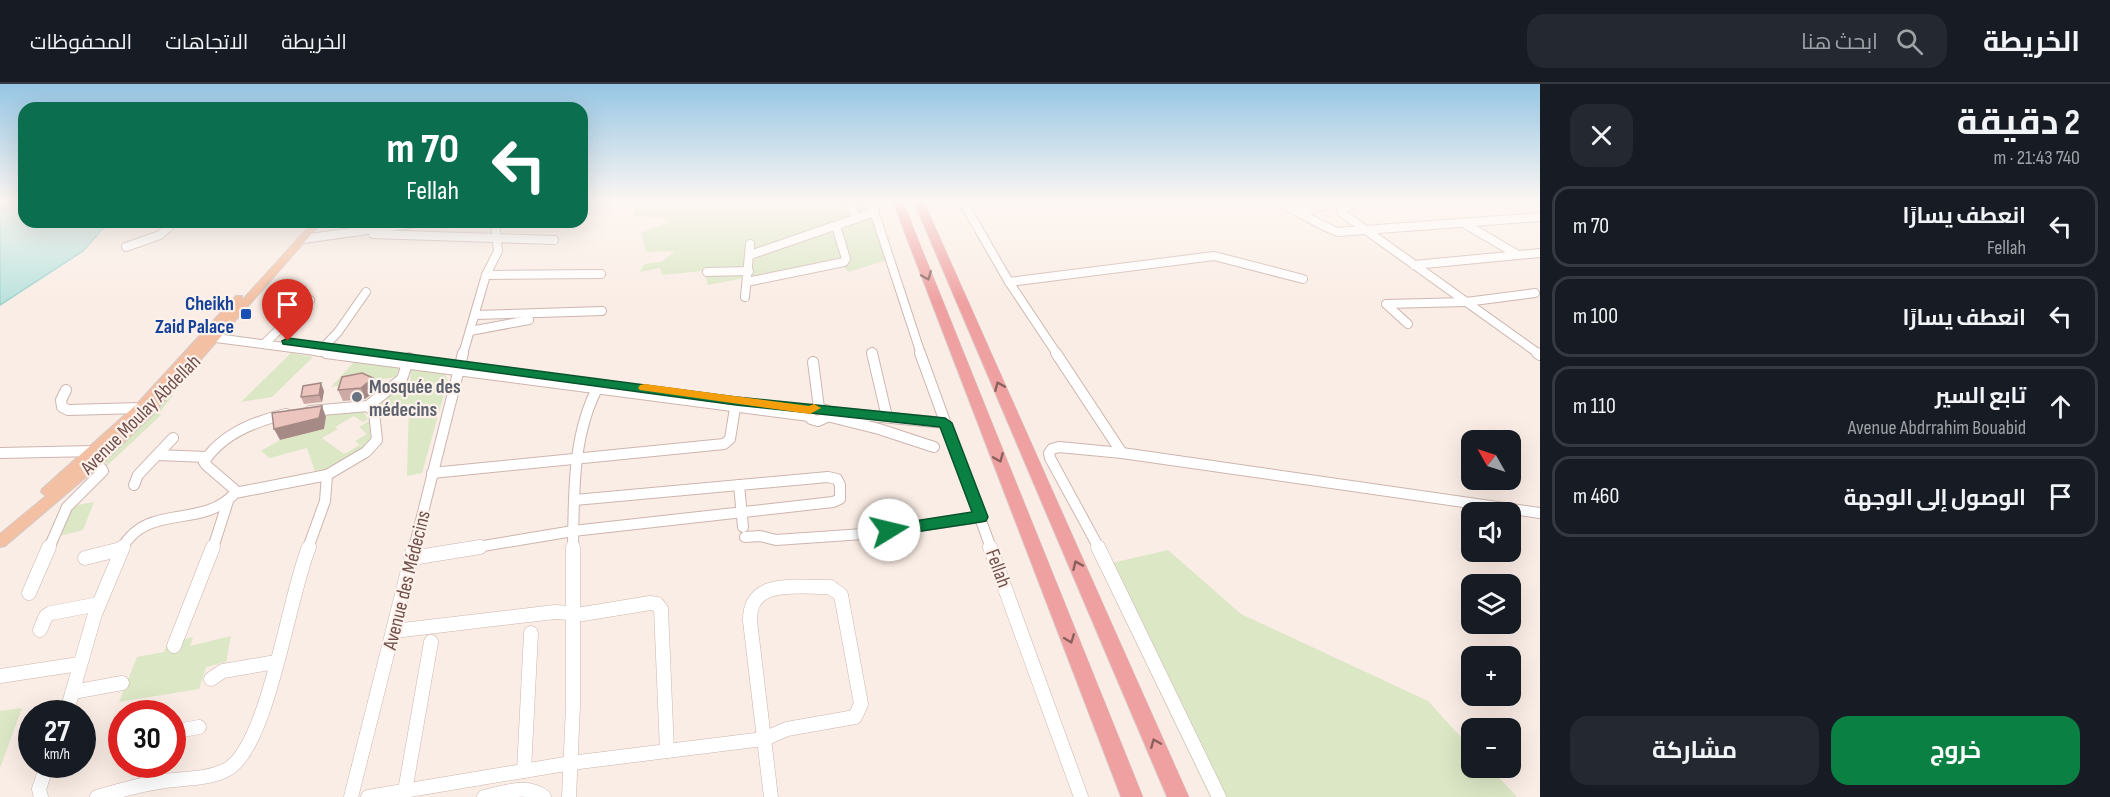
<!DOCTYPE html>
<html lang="ar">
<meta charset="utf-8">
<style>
:root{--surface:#171b24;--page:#242831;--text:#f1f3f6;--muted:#9ea1a6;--line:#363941;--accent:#0b8043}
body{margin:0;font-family:"Sofia Sans Condensed",Cairo,sans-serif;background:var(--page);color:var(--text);direction:rtl;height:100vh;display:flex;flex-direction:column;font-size:22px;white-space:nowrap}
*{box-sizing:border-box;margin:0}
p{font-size:20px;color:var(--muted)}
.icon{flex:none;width:33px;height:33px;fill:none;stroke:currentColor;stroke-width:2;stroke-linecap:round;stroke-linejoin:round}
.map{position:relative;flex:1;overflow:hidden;direction:ltr}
.sheet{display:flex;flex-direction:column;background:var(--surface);width:570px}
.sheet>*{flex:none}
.top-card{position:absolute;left:18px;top:18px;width:570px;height:126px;border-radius:18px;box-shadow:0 6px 24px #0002;direction:rtl;background:#0b6e4f;color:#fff;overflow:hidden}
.needle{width:39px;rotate:309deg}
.controls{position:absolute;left:1461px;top:346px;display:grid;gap:12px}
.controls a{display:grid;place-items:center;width:60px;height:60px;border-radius:12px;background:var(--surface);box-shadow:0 6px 24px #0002;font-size:30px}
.speed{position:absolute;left:18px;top:616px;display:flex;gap:12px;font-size:30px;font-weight:700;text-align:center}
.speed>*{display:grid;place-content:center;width:78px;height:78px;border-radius:50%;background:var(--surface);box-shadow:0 6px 24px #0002;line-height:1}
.speed small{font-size:15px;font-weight:400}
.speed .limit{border:9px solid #d22;background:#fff;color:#111}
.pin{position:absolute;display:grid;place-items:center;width:51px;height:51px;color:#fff;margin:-62px -26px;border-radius:50% 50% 50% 0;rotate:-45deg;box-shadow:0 0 6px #0007}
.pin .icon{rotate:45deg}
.me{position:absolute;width:66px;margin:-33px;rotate:81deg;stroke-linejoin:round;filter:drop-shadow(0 0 4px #0008)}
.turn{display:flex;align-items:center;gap:21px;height:126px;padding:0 30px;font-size:27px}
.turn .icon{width:78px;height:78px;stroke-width:2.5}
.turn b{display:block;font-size:42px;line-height:51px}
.round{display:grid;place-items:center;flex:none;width:63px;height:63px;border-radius:18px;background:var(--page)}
.summary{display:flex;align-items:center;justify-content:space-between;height:102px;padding:0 30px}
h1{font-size:36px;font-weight:700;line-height:45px}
.button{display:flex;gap:12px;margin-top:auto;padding:12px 30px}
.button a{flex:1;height:69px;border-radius:18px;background:var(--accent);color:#fff;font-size:24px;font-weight:700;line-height:69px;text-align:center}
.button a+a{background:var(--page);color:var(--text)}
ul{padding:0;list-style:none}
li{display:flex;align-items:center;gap:18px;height:81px;margin:0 12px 9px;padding:0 18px;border:3px solid var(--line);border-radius:18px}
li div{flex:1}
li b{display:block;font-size:22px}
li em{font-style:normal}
header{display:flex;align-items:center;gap:36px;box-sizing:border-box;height:84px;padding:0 30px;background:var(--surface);border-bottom:2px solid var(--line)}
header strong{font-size:28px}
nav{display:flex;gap:33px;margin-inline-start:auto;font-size:21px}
.search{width:420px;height:54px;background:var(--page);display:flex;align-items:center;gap:15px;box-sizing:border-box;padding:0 21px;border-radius:18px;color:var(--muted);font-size:22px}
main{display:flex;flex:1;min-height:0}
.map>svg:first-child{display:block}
</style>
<header>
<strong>الخريطة</strong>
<div class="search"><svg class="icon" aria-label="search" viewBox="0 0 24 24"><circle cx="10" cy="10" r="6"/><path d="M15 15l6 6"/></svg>ابحث هنا</div>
<nav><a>الخريطة</a><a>الاتجاهات</a><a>المحفوظات</a></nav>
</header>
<main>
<section class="sheet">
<div class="summary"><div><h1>2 دقيقة</h1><p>740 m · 21:43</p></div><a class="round"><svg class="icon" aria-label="close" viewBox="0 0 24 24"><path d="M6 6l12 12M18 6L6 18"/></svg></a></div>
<ul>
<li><svg class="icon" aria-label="left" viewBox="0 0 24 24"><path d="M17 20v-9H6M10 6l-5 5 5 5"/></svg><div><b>انعطف يسارًا</b><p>Fellah</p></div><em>70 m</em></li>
<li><svg class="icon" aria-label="left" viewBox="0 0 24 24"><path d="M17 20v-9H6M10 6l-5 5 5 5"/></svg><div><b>انعطف يسارًا</b></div><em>100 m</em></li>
<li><svg class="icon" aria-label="ahead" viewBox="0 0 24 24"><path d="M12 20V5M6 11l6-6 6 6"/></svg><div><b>تابع السير</b><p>Avenue Abdrrahim Bouabid</p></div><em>110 m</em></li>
<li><svg class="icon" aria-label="arrive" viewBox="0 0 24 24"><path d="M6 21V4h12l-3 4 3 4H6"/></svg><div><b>الوصول إلى الوجهة</b></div><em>460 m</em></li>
</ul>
<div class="button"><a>خروج</a><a>مشاركة</a></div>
</section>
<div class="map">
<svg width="1540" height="713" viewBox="0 0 1540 713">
<rect width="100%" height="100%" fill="#faede5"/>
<g fill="#dbe7c5">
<polygon points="638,118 871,118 886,176 849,188 837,176 708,201 703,187 662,191 660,184 640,188 644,180 661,178 676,167 646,168 641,148 669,139 664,134 634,132"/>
<polygon points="291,269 313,273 272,313 241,318"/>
<polygon points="355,277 399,283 396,293 331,303"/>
<polygon points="411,286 444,289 448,296 422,389 407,392 409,320 378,326 375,319 401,298 409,297 410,302"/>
<polygon points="170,311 173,311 158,331 162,330 62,424 94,418 83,446 56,453 60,425 107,379 102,377"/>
<polygon points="362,325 368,335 363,338 354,332 335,343 338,345 322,354 344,370 360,361 355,357 367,350 359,343 369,337 371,359 326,385 315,388 307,364 270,374 261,367 280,356 324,345 327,327"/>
<polygon points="1168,466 1241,530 1428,617 1471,664 1472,684 1490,684 1517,713 1210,713 1099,482"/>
<polygon points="231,552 226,578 206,583 199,605 119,618 137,573 164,568 167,560 193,553 190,562"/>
<polygon points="22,624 0,684 0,627"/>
</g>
<polygon fill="#bbe2dd" stroke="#a2d3ce" stroke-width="1.5" points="0,118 24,118 24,138 109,138 83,167 0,221"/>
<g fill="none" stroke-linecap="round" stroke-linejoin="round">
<defs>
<g id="minor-far2">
<polyline points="850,118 856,135"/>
<polyline points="871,118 921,270"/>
<polyline points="963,118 1009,198 1057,270"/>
<path d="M1278 118C1299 127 1316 140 1338 148L1540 133"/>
<polyline points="1356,118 1341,126 1342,129 1539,270"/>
<polyline points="1302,128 1336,118"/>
<polyline points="1465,140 1518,171"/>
<polyline points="373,150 554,156"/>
<polyline points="303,155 424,138"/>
<polyline points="126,163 160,151 174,138"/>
<polyline points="750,171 875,128"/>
<polyline points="1414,181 1540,169"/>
<polyline points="707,188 749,187"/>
<polyline points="486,191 498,167 495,138"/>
<polyline points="747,198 844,178 846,175 836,142"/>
<polyline points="1009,198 1214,172 1303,195"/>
<polyline points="745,213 750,160"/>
<polyline points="475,231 602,227"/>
<polyline points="1408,240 1386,220 1466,218 1535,209"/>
<polyline points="470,247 529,236"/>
<polyline points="216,254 338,270"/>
<polyline points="264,260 310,216"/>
<polyline points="319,268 338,248 366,208"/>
<polyline points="463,270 486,191 601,190"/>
</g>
<g id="minor-far1">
<polyline points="326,269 809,332"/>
<polyline points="872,269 887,333"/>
<polyline points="920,269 991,464"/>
<polyline points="1056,269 1122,369"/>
<polyline points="1537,269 1540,271"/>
<polyline points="813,278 819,324"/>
<polyline points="66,306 61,316 62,323 68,326 140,324"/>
<polygon points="813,325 826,326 827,333 818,337 811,335 808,330"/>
<polyline points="310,327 368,322 402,295 409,274"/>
<polyline points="828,328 945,339"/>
<polyline points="831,333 879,345 934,363"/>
<polyline points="0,369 95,367"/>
<polyline points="158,371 206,373"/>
<polyline points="432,389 724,360 730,355 736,318"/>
<polyline points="134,401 138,391 173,354"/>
<polyline points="739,401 743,443"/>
<polyline points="235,409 327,391"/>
<polyline points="745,453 760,452 776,456 863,450 981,433"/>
<polyline points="49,464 67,423 103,387 101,384 91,382"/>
<path d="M122 464C148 418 202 446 235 409L234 405 206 381 204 378C221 351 255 337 286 330"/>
<polyline points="213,464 228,417"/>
<polyline points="308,464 325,417 327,391 366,368 377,356 374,328 368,322"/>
<polyline points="414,464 463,269"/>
<polyline points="471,464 573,447 833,418 840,415 840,401 837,395 828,393 575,416"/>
<path d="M573 464C574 410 572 350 599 301"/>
<polyline points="1099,464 1050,374 1049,369 1052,365 1059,363 1122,369 1540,429"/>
</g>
<g id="minor">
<polyline points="990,463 1081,713"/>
<polyline points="1098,463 1219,713"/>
<polyline points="85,474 121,465"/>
<polyline points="412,474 480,463"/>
<path d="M830 503 841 511 861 620 855 633 787 645 764 655 750 537C749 493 799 504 830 503Z"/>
<polyline points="29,509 49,463"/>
<polyline points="40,546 46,532 51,529 99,520"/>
<polyline points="394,547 555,528 583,530 650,519 657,520 661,525 667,667"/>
<polyline points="174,562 213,463"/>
<polyline points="0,592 79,580"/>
<polyline points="211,595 223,587 276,578"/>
<polyline points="73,608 122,599"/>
<polyline points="66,630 95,530 123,463"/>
<polyline points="172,648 199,643"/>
<polyline points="764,655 771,713"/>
<polyline points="524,687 531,549"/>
<polyline points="146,700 153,681"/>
<polyline points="405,707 431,558"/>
<polyline points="41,713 39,705 47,681"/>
<path d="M97 713C118 707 138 701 159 698 181 694 206 696 226 686 268 666 289 510 309 463"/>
<polyline points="351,713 414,463"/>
<polyline points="368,713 571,679 764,655"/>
<path d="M484 713C503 709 527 699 544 713"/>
<polyline points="569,713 573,622 573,463"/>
</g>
<polygon id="major" points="313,138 322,138 151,332 105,377 5,462 0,463 0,450 46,412 41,408 42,405 136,321 236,212 242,212 242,216 228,232"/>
<g id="highway">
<polygon points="893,118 903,118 1143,713 1121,713"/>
<polygon points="914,118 924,118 1189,713 1167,713"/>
</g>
</defs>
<use href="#minor-far2" stroke="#cdb5af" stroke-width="10"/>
<use href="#minor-far1" stroke="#cdb5af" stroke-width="12"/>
<use href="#minor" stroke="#cdb5af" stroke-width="15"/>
<use href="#major" stroke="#d4cac9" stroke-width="2"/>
<use href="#highway" stroke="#d4cac9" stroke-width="1"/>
<use href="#minor-far2" stroke="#fff" stroke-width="8"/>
<use href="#minor-far1" stroke="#fff" stroke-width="10"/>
<use href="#minor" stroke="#fff" stroke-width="14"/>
<use href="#major" fill="#f4c0a3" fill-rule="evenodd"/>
<use href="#highway" fill="#efa1a1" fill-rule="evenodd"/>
</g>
<g fill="#cca9a4">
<polygon points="373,294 378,305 365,315 343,317 338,306"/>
<polygon points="324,307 322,318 304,320 301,313"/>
</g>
<g fill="#a68a86">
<polygon points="373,294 378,305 365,315 361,304"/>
<polygon points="321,299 324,307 322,318 319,311"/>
<polygon points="322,322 326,333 324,345 280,356 274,345"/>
</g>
<g fill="#edc5bf" stroke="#a68a86" stroke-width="1.5">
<polygon points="362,289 373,294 361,304 338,306 342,293"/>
<polygon points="321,299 319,311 301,313 303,302"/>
<polygon points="322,322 319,334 274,345 272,329"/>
</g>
<defs><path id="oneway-chevron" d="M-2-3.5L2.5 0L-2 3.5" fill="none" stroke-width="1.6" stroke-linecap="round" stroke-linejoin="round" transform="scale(1.5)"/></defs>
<g stroke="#8a605d">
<use href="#oneway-chevron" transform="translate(927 192) rotate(68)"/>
<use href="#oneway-chevron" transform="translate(999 302) rotate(-113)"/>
<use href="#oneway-chevron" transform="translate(999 374) rotate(67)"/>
<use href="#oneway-chevron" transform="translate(1077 481) rotate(-114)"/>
<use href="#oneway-chevron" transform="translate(1070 555) rotate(69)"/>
<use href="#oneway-chevron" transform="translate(1155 659) rotate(-113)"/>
</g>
<linearGradient id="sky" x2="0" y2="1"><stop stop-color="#96c6e4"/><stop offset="0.54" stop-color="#fdf7f3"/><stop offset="1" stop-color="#fdf7f3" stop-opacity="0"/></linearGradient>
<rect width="1540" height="218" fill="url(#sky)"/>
<polygon fill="#0b8043" stroke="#07532c" stroke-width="1.5" points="288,254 736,313 945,334 952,339 988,433 986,437 981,438 889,452 884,450 882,446 884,442 889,441 972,428 940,343 736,321 283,260 282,257"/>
<polygon fill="#f59e0b" points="645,300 809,322 814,320 821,324 810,330 640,306 638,304 640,301"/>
<rect fill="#1a4fb4" stroke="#fdf1eb" stroke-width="2" x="240" y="224" width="12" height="12" rx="3"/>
<circle fill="#6b7280" stroke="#fdf1eb" stroke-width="2" cx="357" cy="313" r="6"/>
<g text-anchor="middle" stroke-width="4.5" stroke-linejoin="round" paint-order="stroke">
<g font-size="20" font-weight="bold" fill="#164399" stroke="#fdf1eb" text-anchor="end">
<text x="234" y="226">Cheikh<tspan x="234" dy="23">Zaid Palace</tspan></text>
</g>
<g font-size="20" font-weight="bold" fill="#5b616d" stroke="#fdf1eb" text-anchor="start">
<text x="369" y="309">Mosquée des<tspan x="369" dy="23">médecins</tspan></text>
</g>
<g font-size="20" fill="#71504c" stroke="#fdf1eb">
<text transform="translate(140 330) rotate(-45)" y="7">Avenue Moulay Abdellah</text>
<text transform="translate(999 484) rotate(70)" y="7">Fellah</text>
<text transform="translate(406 496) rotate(-76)" y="7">Avenue des Médecins</text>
</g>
</g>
</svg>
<div class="controls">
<a><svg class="needle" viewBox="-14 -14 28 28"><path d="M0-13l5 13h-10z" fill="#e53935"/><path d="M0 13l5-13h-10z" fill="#9ea1a6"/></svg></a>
<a><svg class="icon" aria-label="sound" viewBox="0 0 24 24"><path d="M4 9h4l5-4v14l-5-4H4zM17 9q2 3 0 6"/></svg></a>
<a><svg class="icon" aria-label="layers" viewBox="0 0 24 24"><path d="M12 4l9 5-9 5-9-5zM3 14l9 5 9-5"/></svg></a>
<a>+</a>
<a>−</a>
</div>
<div class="speed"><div>27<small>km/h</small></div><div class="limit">30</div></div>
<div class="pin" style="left:288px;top:257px;background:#d93025"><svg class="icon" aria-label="arrive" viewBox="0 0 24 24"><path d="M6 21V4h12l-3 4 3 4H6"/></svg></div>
<svg class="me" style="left:889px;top:446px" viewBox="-20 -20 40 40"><circle r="19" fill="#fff"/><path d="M0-13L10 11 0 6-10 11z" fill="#0b8043"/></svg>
<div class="top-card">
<div class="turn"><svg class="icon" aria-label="left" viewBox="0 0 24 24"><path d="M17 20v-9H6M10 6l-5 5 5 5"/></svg><div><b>70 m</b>Fellah</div></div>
</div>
</div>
</main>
